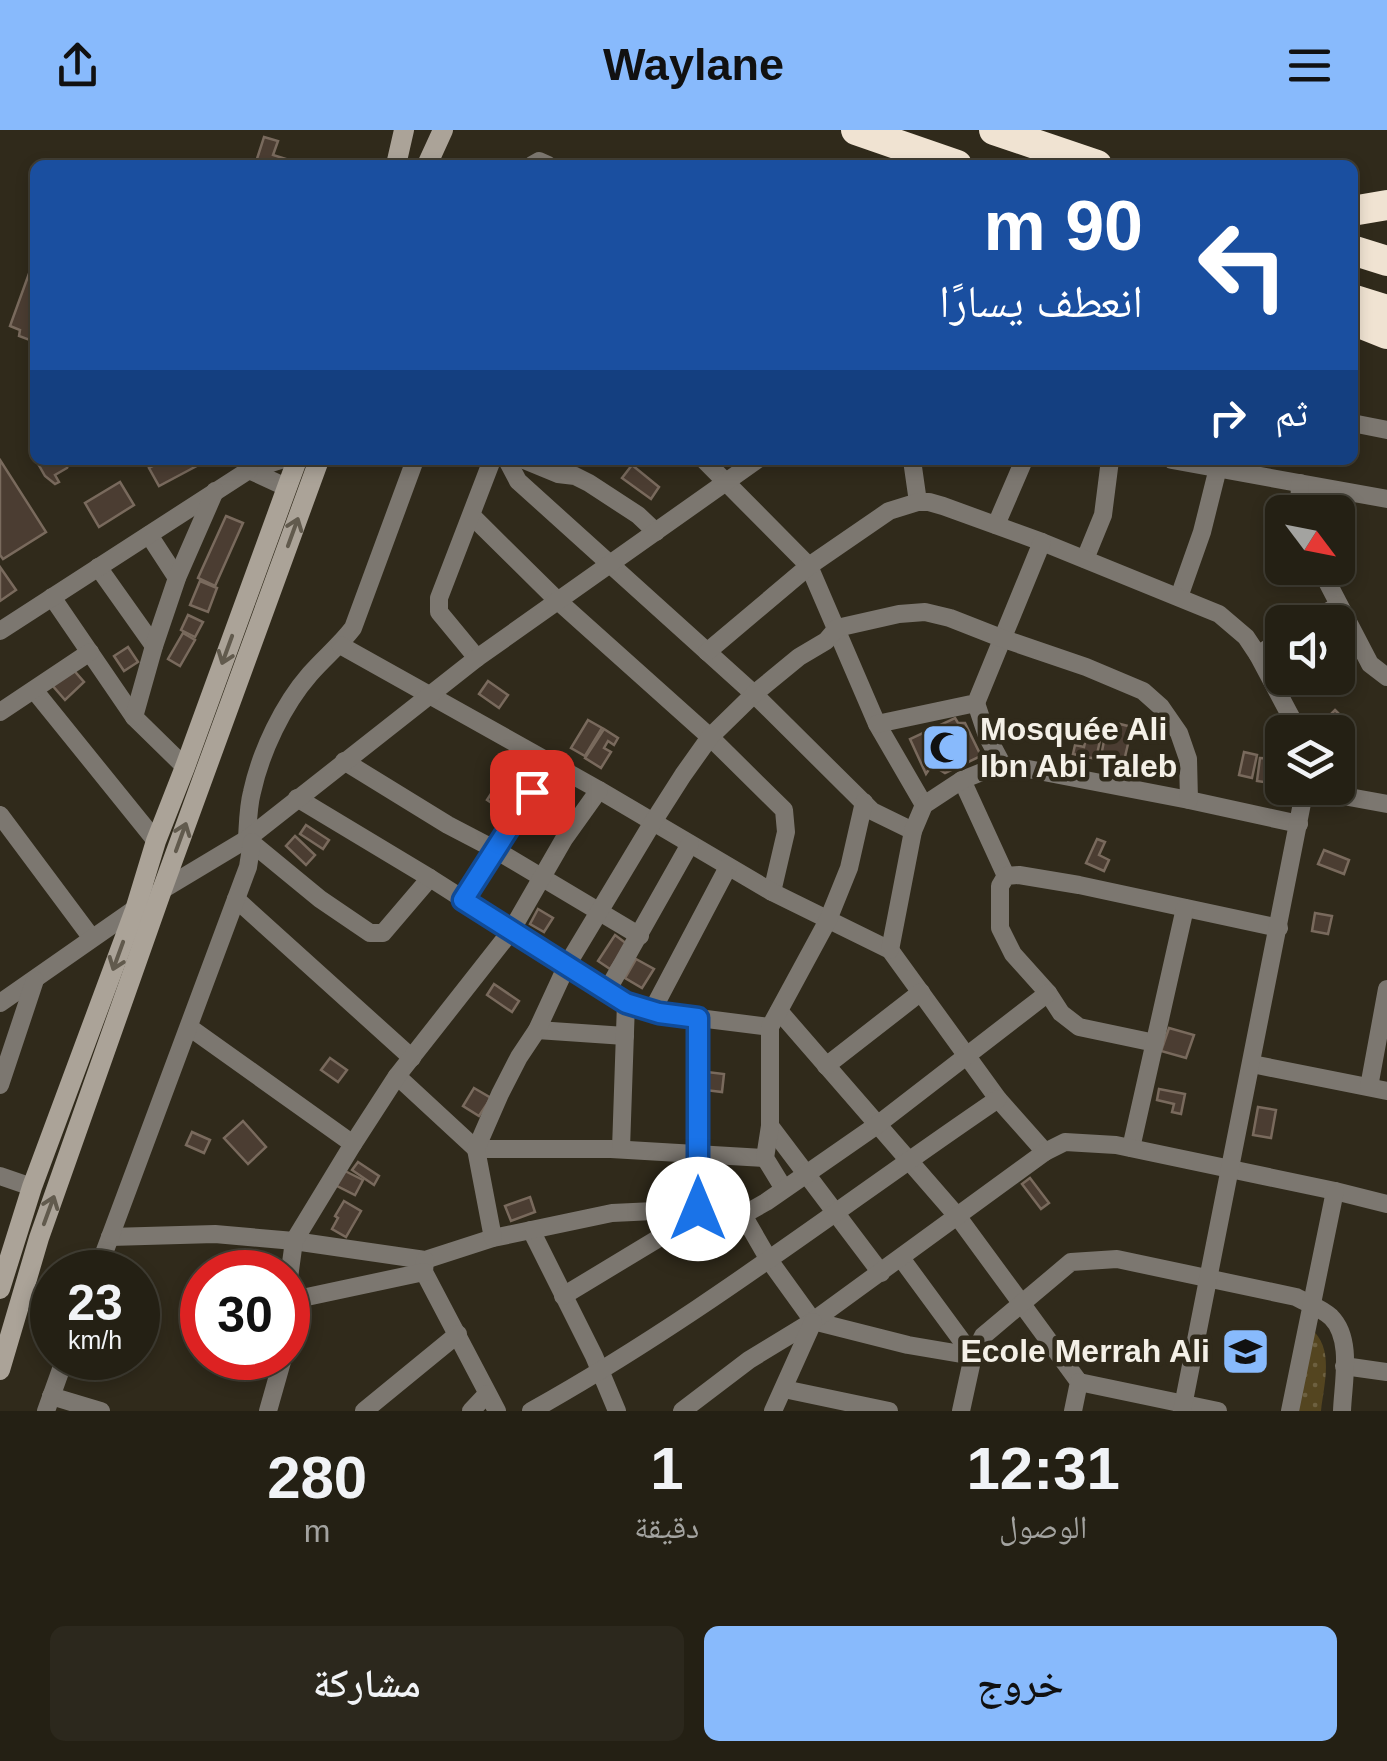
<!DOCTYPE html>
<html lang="ar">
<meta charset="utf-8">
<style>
:root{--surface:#242014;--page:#2c281d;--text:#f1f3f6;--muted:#a3a3a0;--line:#413e34;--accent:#88bafc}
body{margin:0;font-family:Helvetica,"Noto Naskh Arabic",sans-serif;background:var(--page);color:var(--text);direction:rtl;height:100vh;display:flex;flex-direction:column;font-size:38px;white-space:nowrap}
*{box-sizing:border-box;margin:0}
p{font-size:32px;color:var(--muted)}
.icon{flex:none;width:55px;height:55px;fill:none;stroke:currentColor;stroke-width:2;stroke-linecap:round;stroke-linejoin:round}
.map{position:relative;height:1281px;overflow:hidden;direction:ltr}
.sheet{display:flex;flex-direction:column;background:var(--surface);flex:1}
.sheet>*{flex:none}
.top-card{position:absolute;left:30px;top:30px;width:1328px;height:305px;border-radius:15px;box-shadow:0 5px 15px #0003,0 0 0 2px var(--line);direction:rtl;background:#1a4fa0;color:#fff;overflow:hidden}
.needle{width:65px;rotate:122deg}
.fabs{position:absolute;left:1265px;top:365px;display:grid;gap:20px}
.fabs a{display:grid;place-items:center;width:90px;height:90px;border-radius:15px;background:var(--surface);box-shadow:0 5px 15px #0003,0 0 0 2px var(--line);font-size:50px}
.speed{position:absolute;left:30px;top:1120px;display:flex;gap:20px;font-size:50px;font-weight:700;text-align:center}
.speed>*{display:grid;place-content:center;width:130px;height:130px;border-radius:50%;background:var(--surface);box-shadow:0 5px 15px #0003,0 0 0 2px var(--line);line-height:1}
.speed small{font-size:25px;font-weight:400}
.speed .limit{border:15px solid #d22;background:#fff;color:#111}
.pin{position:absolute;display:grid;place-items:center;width:85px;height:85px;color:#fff;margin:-42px;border-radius:20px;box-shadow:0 5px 15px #0006}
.me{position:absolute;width:110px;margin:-55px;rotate:0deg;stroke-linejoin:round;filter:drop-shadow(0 0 8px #0008)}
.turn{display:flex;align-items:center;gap:35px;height:210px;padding:0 50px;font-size:45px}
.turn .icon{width:130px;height:130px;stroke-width:2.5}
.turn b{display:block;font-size:70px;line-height:85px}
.then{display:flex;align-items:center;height:95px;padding:0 50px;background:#0003;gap:20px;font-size:38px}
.eta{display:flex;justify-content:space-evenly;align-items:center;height:170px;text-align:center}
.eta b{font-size:60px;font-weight:600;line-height:70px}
.cta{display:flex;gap:20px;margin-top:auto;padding:20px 50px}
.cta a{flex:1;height:115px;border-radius:15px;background:var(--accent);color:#111;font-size:40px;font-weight:600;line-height:115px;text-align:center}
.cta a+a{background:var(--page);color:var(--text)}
header{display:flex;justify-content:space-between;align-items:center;height:130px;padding:0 50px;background:var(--accent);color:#111;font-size:45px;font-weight:600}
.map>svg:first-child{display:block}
</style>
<header><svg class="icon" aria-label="menu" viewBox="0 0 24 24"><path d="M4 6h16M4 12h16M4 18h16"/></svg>Waylane<svg class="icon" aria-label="share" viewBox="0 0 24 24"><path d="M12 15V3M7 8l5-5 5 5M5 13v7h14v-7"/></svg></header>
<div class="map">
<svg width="1387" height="1281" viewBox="0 0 1387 1281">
<defs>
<pattern id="park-dots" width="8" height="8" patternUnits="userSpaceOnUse" patternTransform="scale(2.5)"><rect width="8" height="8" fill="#544520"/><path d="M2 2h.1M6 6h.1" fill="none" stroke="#6d6040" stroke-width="1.8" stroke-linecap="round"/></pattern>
</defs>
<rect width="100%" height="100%" fill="#302a1b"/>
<path fill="url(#park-dots)" d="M1310 1198C1335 1217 1324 1254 1321 1281H1294Z"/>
<g fill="#4b3d32" stroke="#796a5d" stroke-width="2.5">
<polygon points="264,7 278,11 273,25 305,35 255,35"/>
<polygon points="35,127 35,212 19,206 20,200 10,196"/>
<polygon points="0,330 46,402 3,429 0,425"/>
<polygon points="36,330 69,330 69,333 67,338 55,345 59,352 55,354 45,346"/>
<polygon points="165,330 208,330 159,356 149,338"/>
<polygon points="632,335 659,357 651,369 622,348"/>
<polygon points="120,352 134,375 99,397 85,373"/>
<polygon points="226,386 243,393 215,456 198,448"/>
<polygon points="0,437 16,460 0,471"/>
<polygon points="200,451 217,458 208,482 190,475"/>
<polygon points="188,485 203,492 195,507 181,500"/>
<polygon points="183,503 195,510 180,536 168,529"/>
<polygon points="128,517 138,532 124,541 114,526"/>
<polygon points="71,537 84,552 65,570 52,555"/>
<polygon points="488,551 508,565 499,578 479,564"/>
<polygon points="1335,580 1345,590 1332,602 1326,602 1319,596"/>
<polygon points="955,588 958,593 965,593 981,626 945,643 932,635 926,644 910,609"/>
<polygon points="588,590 602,598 585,626 571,618"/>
<polygon points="1108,591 1132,597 1124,631 1101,626"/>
<polygon points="1080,596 1102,601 1096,629 1073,624 1075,615 1084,617 1086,608 1077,606"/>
<polygon points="604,599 618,608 614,615 608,611 604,618 611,622 601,638 585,628"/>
<polygon points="1338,616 1350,617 1347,646 1338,645"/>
<polygon points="1244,622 1257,625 1252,648 1239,645"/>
<polygon points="1260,628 1274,629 1271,653 1257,651"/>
<polygon points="498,653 517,665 505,682 487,670"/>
<polygon points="306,695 329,710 323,719 300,704"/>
<polygon points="295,706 315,725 306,735 286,716"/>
<polygon points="1097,709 1105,712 1099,725 1109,730 1104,741 1086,733"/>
<polygon points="1324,720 1349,730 1344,744 1318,734"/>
<polygon points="538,779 553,788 544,802 530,794"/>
<polygon points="1315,783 1332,786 1328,804 1312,801"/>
<polygon points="615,805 627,814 610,839 598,831"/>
<polygon points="636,829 654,839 642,858 625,848"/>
<polygon points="494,854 519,871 512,882 487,865"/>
<polygon points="1169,898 1194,905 1186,928 1161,921"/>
<polygon points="330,928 347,940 338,952 321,940"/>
<polygon points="707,942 724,944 722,962 705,960"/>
<polygon points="474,958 491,968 479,986 463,976"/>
<polygon points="1159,959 1185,964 1181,984 1172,982 1174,974 1157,970"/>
<polygon points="1258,977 1276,980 1271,1008 1253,1005"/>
<polygon points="243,991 266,1017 248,1034 224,1008"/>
<polygon points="192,1002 210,1010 204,1023 186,1015"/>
<polygon points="358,1032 379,1046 374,1055 352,1040"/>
<polygon points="343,1040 363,1050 355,1065 335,1055"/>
<polygon points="1030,1048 1049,1073 1041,1079 1022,1054"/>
<polygon points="530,1067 535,1082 511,1091 505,1076"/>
<polygon points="344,1071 361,1081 346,1107 332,1099 338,1088 335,1086"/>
</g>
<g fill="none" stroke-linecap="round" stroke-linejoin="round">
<g stroke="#7c7770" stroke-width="18">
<polyline points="532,35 539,31 548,35"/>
<polyline points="1352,293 1387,300"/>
<polyline points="281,330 249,340 286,357"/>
<path d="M415 330 353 498C340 515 324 528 310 544 283 575 261 621 252 662 248 677 248 693 247 709L320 769 370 803H383L430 748"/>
<polyline points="507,330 518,351 754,564 872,681 913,701"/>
<polyline points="524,330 558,344 575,346 589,353 638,385 656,402"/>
<polyline points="704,330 809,436 877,594 924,675"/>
<polyline points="912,330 918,372"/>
<polyline points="1172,330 1387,369"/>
<polyline points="1299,382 1300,353"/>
<polyline points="472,386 557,470 710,607 784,680 786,702 772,762"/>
<polyline points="996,395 1024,330"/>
<polyline points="149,405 177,448"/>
<polyline points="1085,429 1103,385 1110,330"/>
<polyline points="98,437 154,516"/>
<polyline points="1320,438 1370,534 1387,547"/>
<polyline points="52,467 134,587 185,637"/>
<polyline points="1179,467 1202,402 1218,338"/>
<polyline points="1310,492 1339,475"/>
<polyline points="0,501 249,340"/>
<polyline points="340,515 599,660 772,762 890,820 998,969 1045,1022"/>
<polyline points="707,522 809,436 889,381 918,372 929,372 943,376 1042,412 1219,484 1246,507 1258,525 1299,602"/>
<polyline points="1258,525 1282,509"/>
<polyline points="477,528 439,482 439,468 492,330"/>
<polyline points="34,560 156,711"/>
<polyline points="976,573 987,606 1002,634"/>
<polyline points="0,582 90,522"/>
<polyline points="134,587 154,516 177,448 215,361"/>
<polyline points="877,594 976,573 1042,412"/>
<polyline points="344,631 448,695 494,719 640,806"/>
<polyline points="962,650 1006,746"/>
<polyline points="1305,659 1387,674"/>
<polyline points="297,668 430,748 626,873 659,883 770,897"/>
<polyline points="0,685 91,807"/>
<polyline points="236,769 412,928"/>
<polyline points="463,770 550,634"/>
<polyline points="890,820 913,701 924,675 962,650 1002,634 1189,670 1299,694"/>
<polyline points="607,861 690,714"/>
<polyline points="0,873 162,760 247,709 477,528 757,330"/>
<polyline points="652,881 728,737"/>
<polyline points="779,881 958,1087 1079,1252 1073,1281"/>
<polyline points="189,897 353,1014"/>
<polyline points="537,900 625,906"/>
<polyline points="1155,913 1079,897 1061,883 1048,863 1013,824 1000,798 1000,756 1006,746 1019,745 1079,755 1279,798"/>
<polyline points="1252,934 1387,961"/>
<polyline points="826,936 921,862"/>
<polyline points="397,946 476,1019 611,1019 765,1028"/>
<polyline points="0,955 35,850"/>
<polyline points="1369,957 1387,859"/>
<polyline points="770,996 881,1143"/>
<polyline points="1131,1018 1185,778"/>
<polyline points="621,1019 626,873"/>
<polyline points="0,1046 32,1057"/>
<polyline points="784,1059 765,1028 770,996 770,897 828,790 849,738 864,672"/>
<polyline points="743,1085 769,1130 813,1191 908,1215 973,1226"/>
<polyline points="531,1100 594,1226 617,1281"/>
<polyline points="110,1107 215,1104 294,1111 425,1130 493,1108 612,1083 697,1079 743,1085 766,1072 877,995 1048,863"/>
<polyline points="493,1108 476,1019 500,964 519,927 537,900 567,835 653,692 683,645 710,607 754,564 799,527 826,511 837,498 899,484 925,482 950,488 1001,508 1086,537 1143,561 1161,577 1179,603 1188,629 1189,670"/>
<polyline points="901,1128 973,1226"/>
<polyline points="425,1130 424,1142 497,1281"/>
<polyline points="97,1142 242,753 248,737 252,712"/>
<polyline points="288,1155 294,1111 353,1014 397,946 511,801 564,709 599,660"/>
<polyline points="563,1166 659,1108 697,1079 699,888"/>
<polyline points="288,1171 424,1142"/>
<polyline points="1344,1236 1387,1242"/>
<polyline points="1079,1252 1218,1281"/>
<polyline points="784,1259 889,1281"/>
<polyline points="51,1266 101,1281"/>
<polyline points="46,1281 65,1228"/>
<polyline points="268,1281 283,1228"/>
<polyline points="364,1281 458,1204"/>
<polyline points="471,1281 487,1264"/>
<path d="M531 1281C695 1190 843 1074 998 969"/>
<polyline points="682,1281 749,1230 813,1191 1045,1022 1065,1012 1116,1015 1335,1061 1387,1074"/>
<polyline points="773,1281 813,1192"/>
<path d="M961 1281 973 1226 983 1206 1071 1132 1117 1129 1296 1167C1307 1173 1321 1178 1331 1187 1353 1209 1343 1252 1342 1281"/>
<polyline points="1182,1281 1305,658"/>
<polyline points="1290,1281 1335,1061"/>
</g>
<g stroke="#aba398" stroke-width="20">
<polyline points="396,35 404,0"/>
<polyline points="427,35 443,0"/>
<polyline points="0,1159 32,1057 135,780 156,711 185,637 297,330"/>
<polyline points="0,1240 39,1108 162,760 319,330"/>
</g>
<g stroke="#f0e3d2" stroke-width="30">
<polyline points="856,0 957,35"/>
<polyline points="994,0 1097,35"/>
<polyline points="1352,81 1387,75"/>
<polyline points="1352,120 1387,131"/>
<polyline points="1352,169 1387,180"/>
<polyline points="1352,190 1387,204"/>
</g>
</g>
<defs><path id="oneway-shaft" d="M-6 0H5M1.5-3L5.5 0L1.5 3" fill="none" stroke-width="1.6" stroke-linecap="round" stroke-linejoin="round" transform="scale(2.5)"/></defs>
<g stroke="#615a4d">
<use href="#oneway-shaft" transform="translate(293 402) rotate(-70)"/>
<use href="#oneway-shaft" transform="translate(227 520) rotate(110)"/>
<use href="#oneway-shaft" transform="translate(181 707) rotate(-70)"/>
<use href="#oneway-shaft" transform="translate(118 826) rotate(110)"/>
<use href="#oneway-shaft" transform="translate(49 1080) rotate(-70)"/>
</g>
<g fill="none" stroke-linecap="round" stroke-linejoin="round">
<defs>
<polyline id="route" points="532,662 463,770 626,873 659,883 698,888 698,1079"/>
</defs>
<use href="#route" stroke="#114b97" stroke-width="25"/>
<use href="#route" stroke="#1a73e8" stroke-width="18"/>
</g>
<defs>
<symbol id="mosque-square" viewBox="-11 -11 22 22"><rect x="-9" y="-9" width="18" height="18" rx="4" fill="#88bafc" stroke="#302a1b"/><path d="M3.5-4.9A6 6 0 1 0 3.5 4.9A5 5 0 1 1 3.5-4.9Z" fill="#111"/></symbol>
<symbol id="school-square" viewBox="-11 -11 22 22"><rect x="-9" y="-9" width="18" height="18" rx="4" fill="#88bafc" stroke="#302a1b"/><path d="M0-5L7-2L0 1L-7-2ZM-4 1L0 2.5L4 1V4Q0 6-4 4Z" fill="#111"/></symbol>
</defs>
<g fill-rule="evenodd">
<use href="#mosque-square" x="918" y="590" width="55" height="55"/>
<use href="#school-square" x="1218" y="1194" width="55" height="55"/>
</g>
<g text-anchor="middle" stroke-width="9" stroke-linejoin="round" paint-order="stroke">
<g font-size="32" font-weight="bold" fill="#f4f0e7" stroke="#302a1b" text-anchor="start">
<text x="980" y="610">Mosquée Ali<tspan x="980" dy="37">Ibn Abi Taleb</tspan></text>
<text x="1210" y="1232" text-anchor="end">Ecole Merrah Ali</text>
</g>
</g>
</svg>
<div class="fabs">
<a><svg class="needle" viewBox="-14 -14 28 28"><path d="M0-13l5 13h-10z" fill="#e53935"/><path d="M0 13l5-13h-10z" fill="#a3a3a0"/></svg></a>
<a><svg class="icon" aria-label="sound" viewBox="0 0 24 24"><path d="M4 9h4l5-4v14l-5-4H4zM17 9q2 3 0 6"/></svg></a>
<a><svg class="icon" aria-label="layers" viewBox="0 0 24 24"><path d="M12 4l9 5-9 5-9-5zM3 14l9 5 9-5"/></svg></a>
</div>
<div class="speed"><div>23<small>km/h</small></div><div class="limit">30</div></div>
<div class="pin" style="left:532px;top:662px;background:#d93025"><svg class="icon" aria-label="arrive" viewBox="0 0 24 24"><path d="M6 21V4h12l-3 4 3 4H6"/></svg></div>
<svg class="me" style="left:698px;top:1079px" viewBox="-20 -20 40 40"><circle r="19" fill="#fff"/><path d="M0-13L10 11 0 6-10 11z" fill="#1a73e8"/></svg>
<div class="top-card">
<div class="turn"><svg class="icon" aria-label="left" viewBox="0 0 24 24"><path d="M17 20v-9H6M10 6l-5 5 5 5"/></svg><div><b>90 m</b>انعطف يسارًا</div></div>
<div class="then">ثم<svg class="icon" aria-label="right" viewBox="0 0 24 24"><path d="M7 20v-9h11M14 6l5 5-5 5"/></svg></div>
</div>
</div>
<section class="sheet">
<div class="eta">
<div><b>12:31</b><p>الوصول</p></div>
<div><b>1</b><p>دقيقة</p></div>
<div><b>280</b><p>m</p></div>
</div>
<div class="cta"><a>خروج</a><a>مشاركة</a></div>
</section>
